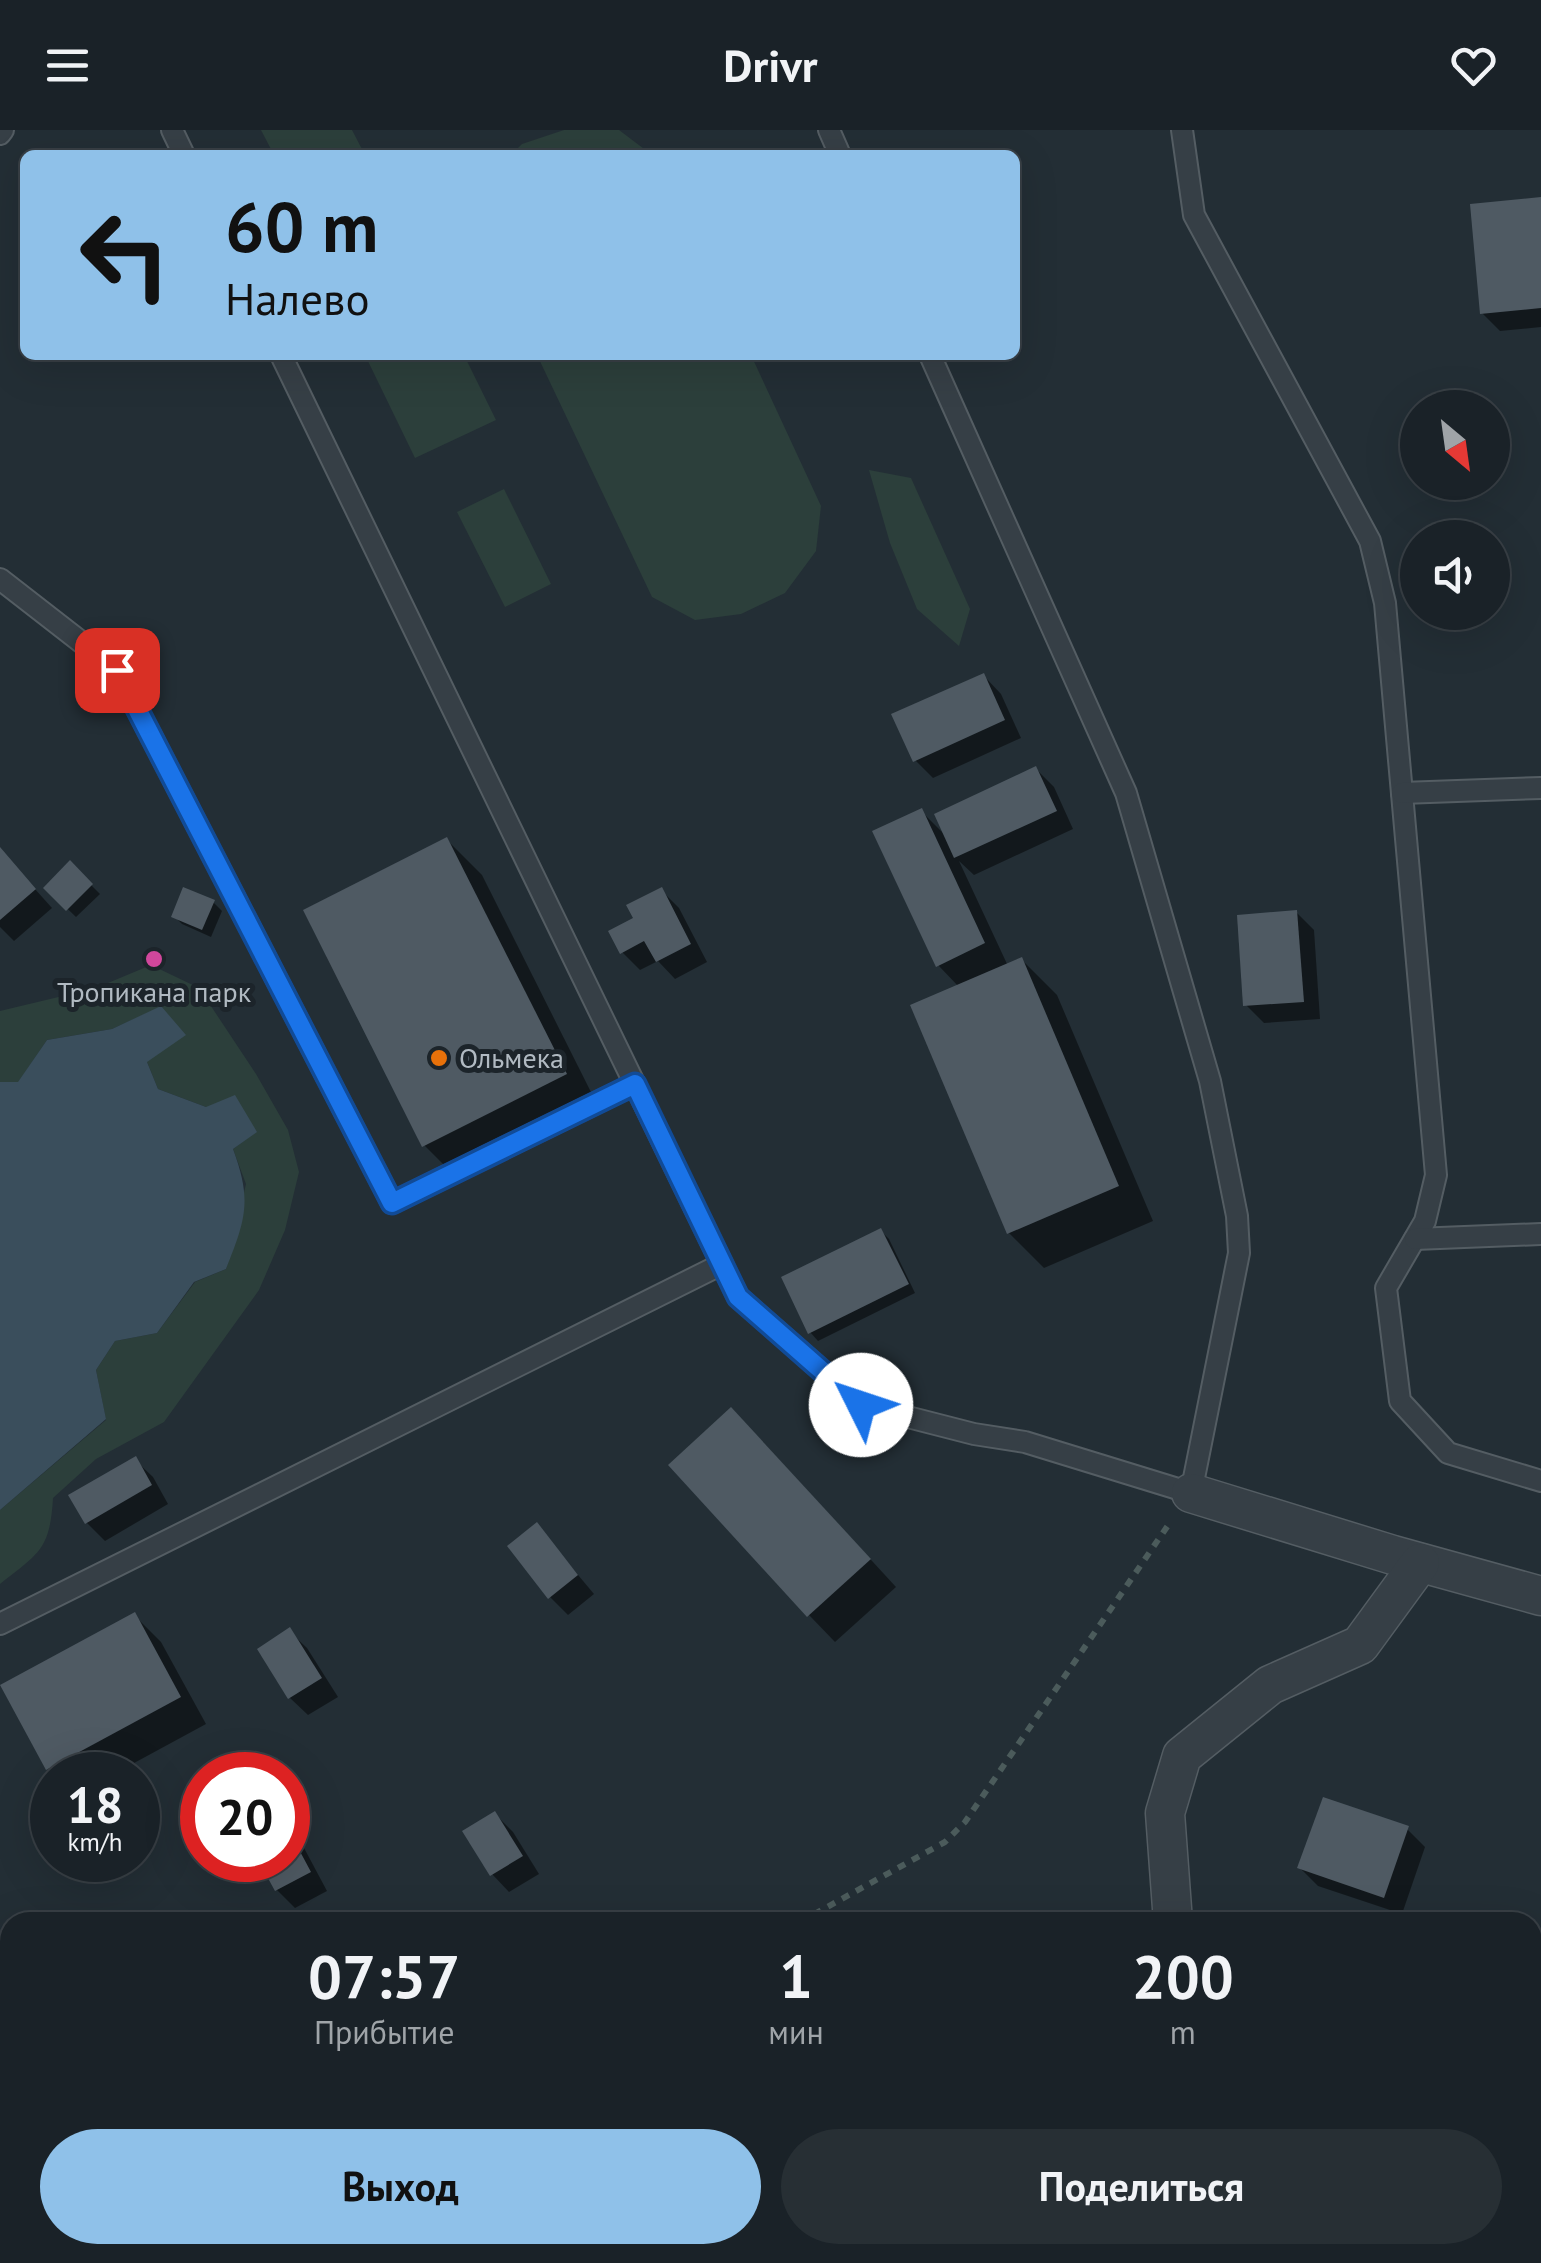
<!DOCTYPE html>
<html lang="ru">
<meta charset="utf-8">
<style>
:root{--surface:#1a2228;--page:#272f34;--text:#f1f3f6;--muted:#9fa4a8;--line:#383f45;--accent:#8fc1e9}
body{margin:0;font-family:"PT Sans",sans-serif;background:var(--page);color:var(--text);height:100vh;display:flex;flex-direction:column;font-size:38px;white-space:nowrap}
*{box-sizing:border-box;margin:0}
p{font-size:32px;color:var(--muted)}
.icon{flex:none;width:55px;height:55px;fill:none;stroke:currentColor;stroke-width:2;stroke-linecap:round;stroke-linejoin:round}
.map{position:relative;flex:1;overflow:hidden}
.side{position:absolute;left:0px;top:1782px;width:1542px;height:352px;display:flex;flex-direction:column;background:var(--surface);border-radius:30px 30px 0 0;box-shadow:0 10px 40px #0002,0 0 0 2px var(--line)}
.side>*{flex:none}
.top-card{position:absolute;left:20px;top:20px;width:1000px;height:210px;border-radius:15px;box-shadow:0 10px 40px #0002,0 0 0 2px var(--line);background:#8fc1e9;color:#111;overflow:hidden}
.needle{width:65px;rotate:151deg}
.buttons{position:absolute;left:1400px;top:260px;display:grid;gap:20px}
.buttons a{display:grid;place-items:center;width:110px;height:110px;border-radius:50%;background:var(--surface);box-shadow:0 10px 40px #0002,0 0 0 2px var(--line);font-size:50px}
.speed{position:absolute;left:30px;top:1622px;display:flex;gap:20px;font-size:50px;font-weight:700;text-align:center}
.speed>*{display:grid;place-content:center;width:130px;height:130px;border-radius:50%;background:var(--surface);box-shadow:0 10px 40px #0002,0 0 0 2px var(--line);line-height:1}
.speed small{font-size:25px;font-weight:400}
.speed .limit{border:15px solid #d22;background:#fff;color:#111}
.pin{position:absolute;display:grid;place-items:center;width:85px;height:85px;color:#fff;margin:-42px;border-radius:20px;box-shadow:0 5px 15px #0006}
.me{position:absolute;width:110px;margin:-55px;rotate:311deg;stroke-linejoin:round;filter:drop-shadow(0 0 8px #0008)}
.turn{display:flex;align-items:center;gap:35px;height:210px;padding:0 40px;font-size:45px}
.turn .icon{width:130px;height:130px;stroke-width:2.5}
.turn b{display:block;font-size:70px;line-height:85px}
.eta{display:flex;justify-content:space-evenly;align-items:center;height:170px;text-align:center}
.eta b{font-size:60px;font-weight:800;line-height:70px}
.primary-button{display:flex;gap:20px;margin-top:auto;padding:20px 40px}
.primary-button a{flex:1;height:115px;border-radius:60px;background:var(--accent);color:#111;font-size:40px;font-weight:800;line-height:115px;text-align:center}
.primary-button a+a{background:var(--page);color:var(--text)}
header{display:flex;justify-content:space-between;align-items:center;height:130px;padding:0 40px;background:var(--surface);font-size:45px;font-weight:800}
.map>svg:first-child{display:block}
</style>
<header><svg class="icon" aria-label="menu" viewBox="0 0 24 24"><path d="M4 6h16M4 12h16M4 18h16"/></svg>Drivr<svg class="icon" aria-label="heart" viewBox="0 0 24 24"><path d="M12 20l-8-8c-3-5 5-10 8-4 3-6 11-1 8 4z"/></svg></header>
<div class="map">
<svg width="1541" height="2133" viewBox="0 0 1541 2133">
<rect width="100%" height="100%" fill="#232e35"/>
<g fill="#2c3f3b">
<polygon points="261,0 352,0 365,25 274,25"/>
<polygon points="564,0 619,0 652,25 511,25 522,14"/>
<polygon points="365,225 464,225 496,290 415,328"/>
<polygon points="537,225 751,225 821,376 816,421 785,463 741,484 695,490 652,467"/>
<polygon points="869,340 911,348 970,479 959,516 917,479 890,413"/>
<polygon points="504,359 551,454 505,477 457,382"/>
<path d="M151 835 199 858 256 944 288 1000 299 1042 285 1100 259 1160 164 1292 96 1329 53 1368C50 1420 39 1423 0 1454V1380L106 1290 96 1240 115 1211 157 1203 195 1152 226 1139 246 1054 233 1019 256 1002 206 977 158 959 147 932 161 877 112 899 47 910 18 953 0 952V881L96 858Z"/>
<polygon points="681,2125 1038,2125 1043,2133 679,2133"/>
</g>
<path fill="#3a4e5c" d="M161 876 186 905 147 932 158 959 206 977 235 965 257 1002 233 1019C252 1070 246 1089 226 1139L194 1152 157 1203 115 1211 96 1240 106 1289 0 1380V952H18L47 910 112 899Z"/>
<g fill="#0007">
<polygon points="1541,69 1541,197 1500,201 1482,183"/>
<polygon points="984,546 1001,564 1021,608 933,648 915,630"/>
<polygon points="1036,639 1054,657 1073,699 974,745 959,731 1008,836 1022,830 1057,865 1153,1091 1044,1138 1009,1103 959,857 938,835 921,681 945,705"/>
<polygon points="447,710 482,745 600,980 459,1050 424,1015"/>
<polygon points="0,720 52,778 14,811 0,797"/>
<polygon points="70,734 100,764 76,787 46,758"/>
<polygon points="661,760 679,778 707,832 675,849 658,831 640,840 622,822 636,789"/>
<polygon points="213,772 222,781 211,807 182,794 174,786"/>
<polygon points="1296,782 1314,800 1320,889 1264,893 1246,875"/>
<polygon points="881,1101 889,1109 915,1163 818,1211 810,1202"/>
<polygon points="758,1307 896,1457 835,1512 809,1485"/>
<polygon points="135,1330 153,1347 168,1374 105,1411 87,1393 72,1366"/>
<polygon points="537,1396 594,1464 568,1485 550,1467"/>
<polygon points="134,1485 161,1512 206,1594 112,1645 55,1645 48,1638"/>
<polygon points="289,1501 307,1518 338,1567 308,1585 290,1568"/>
<polygon points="495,1684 513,1702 539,1744 509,1762 492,1744"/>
<polygon points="288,1688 327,1761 295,1778 277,1760 261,1730 288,1730"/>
<polygon points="1407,1699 1425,1717 1402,1784 1318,1756 1300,1738"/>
</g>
<g fill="#4f5a63">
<polygon points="1541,67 1541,178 1480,184 1470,74"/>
<polygon points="984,543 1005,590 913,632 891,584"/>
<polygon points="1036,636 1057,681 954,728 934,684"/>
<polygon points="922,678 985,813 936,837 872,701"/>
<polygon points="447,707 567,944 422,1017 303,780"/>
<polygon points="0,717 36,759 0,790"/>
<polygon points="70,730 93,754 66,781 43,758"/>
<polygon points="183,757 215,770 202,800 171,787"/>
<polygon points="662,757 691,814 656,832 644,811 620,824 608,801 633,788 626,775"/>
<polygon points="1297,780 1304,872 1243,876 1237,785"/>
<polygon points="1022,827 1119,1056 1007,1104 910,875"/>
<polygon points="881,1098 909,1154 808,1204 781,1147"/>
<polygon points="731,1277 871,1429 807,1487 668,1335"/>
<polygon points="136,1326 152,1355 85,1394 68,1365"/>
<polygon points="537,1392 578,1445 548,1469 507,1416"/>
<polygon points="135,1482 181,1567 46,1640 0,1555"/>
<polygon points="290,1497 322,1548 288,1569 257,1519"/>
<polygon points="1323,1667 1409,1696 1384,1768 1297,1738"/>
<polygon points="495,1681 523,1726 490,1746 462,1701"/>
<polygon points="288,1699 311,1742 275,1761 258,1730 288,1730"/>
</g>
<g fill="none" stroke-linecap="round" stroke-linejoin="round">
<defs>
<g id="lane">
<polyline points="172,0 184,25"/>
<polyline points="829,0 840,25"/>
<polyline points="1182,0 1194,85 1370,411 1385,473 1436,1045 1425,1091 1386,1158 1400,1271 1448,1323 1541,1351"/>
<polyline points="0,4 3,0"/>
<polyline points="281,225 738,1167 861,1275 974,1304 1025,1312 1191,1363 1239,1123 1237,1086 1210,951 1126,663 930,225"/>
<polyline points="0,449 117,540 392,1073 635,954"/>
<polyline points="1402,663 1541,658"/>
<polyline points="1415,1109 1541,1104"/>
<polyline points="0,1494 722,1134"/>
</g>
<g id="street">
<polyline points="1191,1363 1393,1425 1541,1466"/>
<polyline points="1173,1792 1165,1683 1182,1626 1270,1555 1360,1515 1420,1433"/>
<polyline points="1197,2125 1197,2133"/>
</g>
</defs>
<use href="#lane" stroke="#545d63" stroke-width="24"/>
<use href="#street" stroke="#545d63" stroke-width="41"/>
<g stroke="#4b5b5b" stroke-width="6" stroke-dasharray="8 8" stroke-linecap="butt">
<polyline points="800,1792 945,1712 965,1692 1171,1391"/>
<polyline points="0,2123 11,2133"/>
</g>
<use href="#lane" stroke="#363f46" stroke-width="20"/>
<use href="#street" stroke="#363f46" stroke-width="38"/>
</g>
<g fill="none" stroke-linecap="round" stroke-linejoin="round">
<defs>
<polyline id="route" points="117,540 392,1073 635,954 738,1167 861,1275"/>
</defs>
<use href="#route" stroke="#114b97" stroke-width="25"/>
<use href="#route" stroke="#1a73e8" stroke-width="18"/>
</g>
<circle fill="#d1479c" stroke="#1c242a" stroke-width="4" cx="154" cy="829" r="10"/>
<circle fill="#e8710a" stroke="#1c242a" stroke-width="4" cx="439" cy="928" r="10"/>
<g text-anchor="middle" stroke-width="10" stroke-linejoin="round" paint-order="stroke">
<g font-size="28" fill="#b1bac2" stroke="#1c242a">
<text x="154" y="872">Тропикана парк</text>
<text x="459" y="938" text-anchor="start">Ольмека</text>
</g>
</g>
</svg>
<div class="buttons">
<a><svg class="needle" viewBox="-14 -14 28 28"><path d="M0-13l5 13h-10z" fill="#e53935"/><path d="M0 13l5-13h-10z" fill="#9fa4a8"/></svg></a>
<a><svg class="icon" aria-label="sound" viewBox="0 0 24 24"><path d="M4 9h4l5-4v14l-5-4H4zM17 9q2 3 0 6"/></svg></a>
</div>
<div class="speed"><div>18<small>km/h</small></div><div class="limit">20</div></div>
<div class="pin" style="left:117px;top:540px;background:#d93025"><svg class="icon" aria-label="arrive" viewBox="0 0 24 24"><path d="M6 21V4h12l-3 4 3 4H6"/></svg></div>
<svg class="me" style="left:861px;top:1275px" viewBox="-20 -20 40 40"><circle r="19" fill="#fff"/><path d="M0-13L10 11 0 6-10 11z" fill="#1a73e8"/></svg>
<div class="top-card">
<div class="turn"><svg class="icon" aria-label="left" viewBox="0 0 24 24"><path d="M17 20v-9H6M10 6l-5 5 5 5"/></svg><div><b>60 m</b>Налево</div></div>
</div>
<section class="side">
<div class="eta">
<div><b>07:57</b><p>Прибытие</p></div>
<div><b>1</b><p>мин</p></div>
<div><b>200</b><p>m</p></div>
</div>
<div class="primary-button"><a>Выход</a><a>Поделиться</a></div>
</section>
</div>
